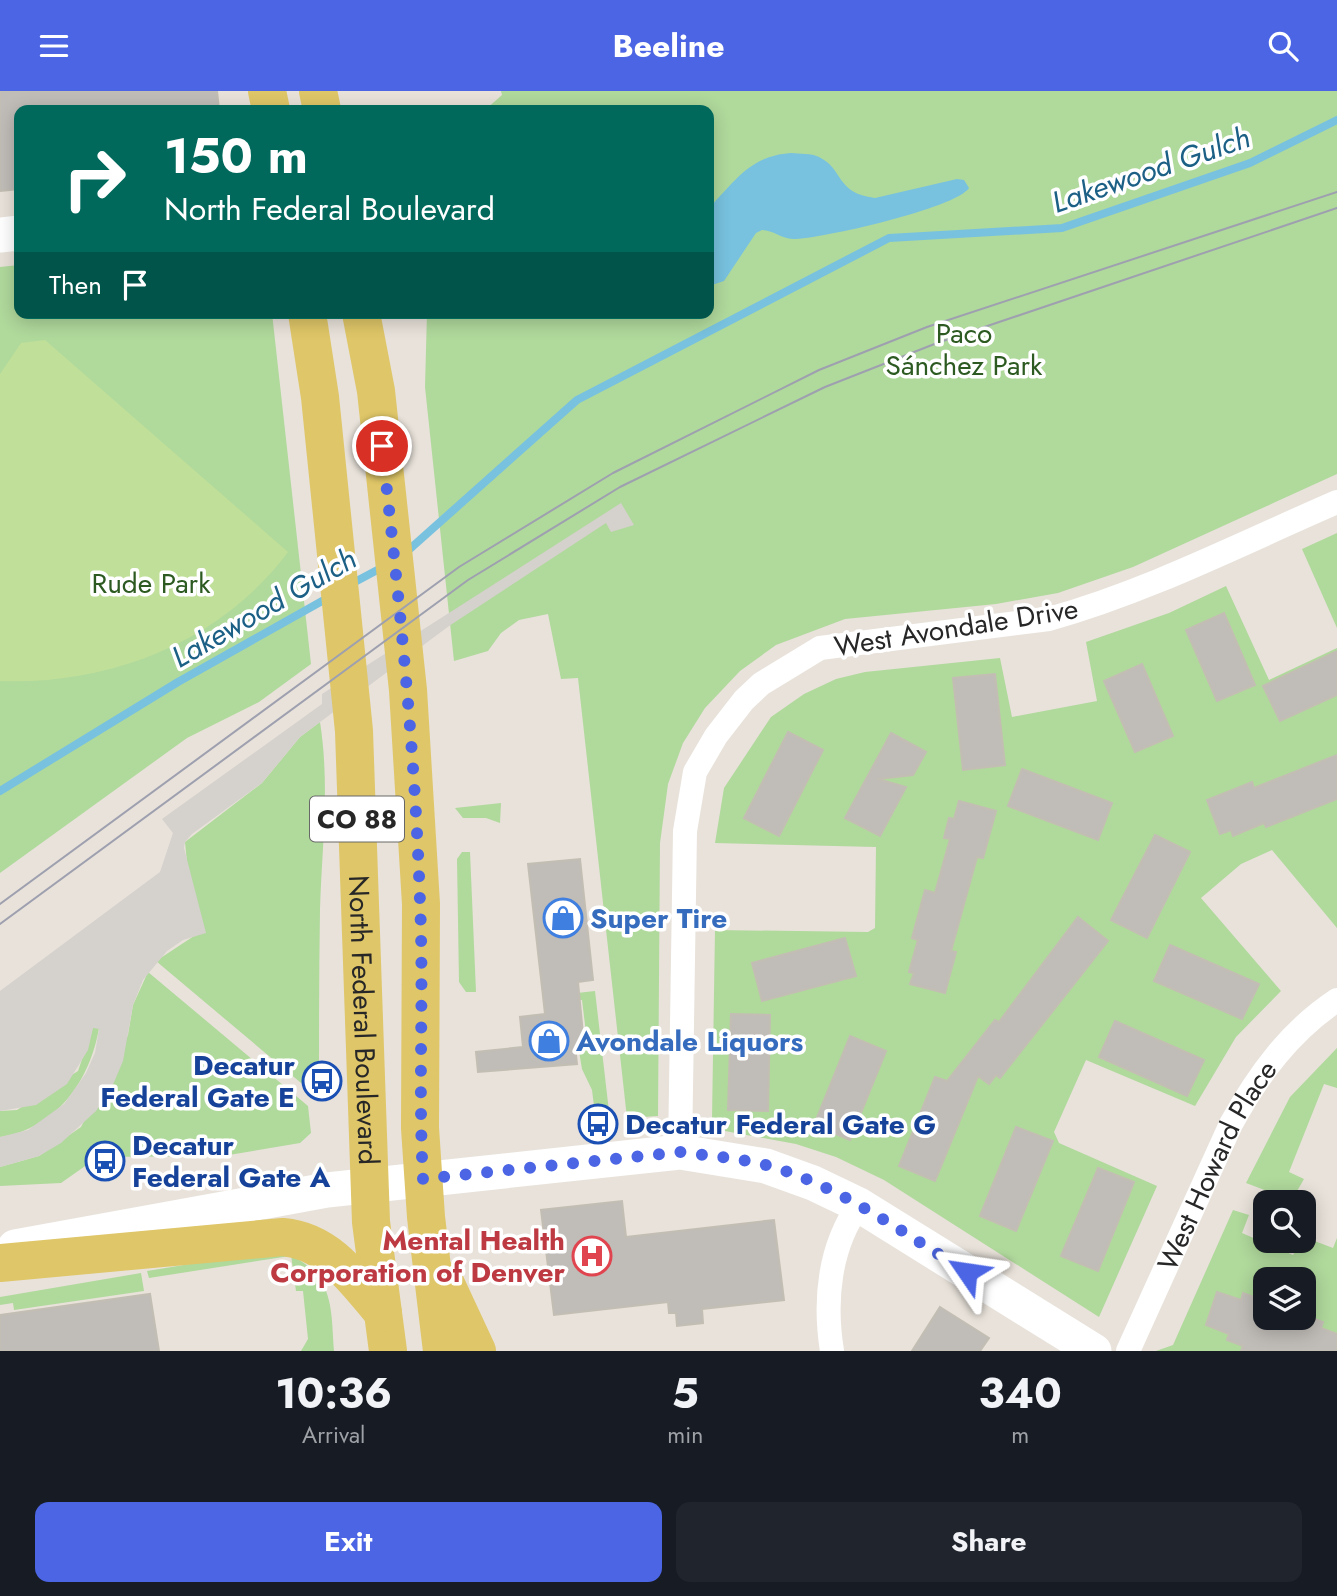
<!DOCTYPE html>
<meta charset="utf-8">
<style>
:root{--surface:#171b24;--page:#20242c;--text:#f1f3f6;--muted:#9ea1a6;--accent:#4b65e4}
body{margin:0;font-family:Jost,sans-serif;background:var(--page);color:var(--text);height:100vh;display:flex;flex-direction:column;font-size:26px;white-space:nowrap}
*{box-sizing:border-box;margin:0}
p{font-size:23px;color:var(--muted)}
.icon{flex:none;width:38px;height:38px;fill:none;stroke:currentColor;stroke-width:2;stroke-linecap:round;stroke-linejoin:round}
.map{position:relative;height:1260px;overflow:hidden}
.side{display:flex;flex-direction:column;background:var(--surface);flex:1}
.side>*{flex:none}
.hud{position:absolute;left:14px;top:14px;width:700px;height:214px;border-radius:14px;box-shadow:0 4px 18px #0003;background:#00695c;color:#fff;overflow:hidden}
.fabs{position:absolute;left:1253px;top:1099px;display:grid;gap:14px}
.fabs a{display:grid;place-items:center;width:63px;height:63px;border-radius:14px;background:var(--surface);box-shadow:0 4px 18px #0003;font-size:35px}
.pin{position:absolute;display:grid;place-items:center;width:60px;height:60px;color:#fff;margin:-30px;border:4px solid #fff;border-radius:50%;box-shadow:0 2px 7px #0007}
.me{position:absolute;width:77px;margin:-38px;rotate:302deg;stroke-linejoin:round;filter:drop-shadow(0 0 5px #0008)}
.turn{display:flex;align-items:center;gap:24px;height:147px;padding:0 35px;font-size:32px}
.turn .icon{width:91px;height:91px;stroke-width:2.5}
.turn b{display:block;font-size:49px;line-height:60px}
.then{display:flex;align-items:center;height:66px;padding:0 35px;background:#0003;gap:14px;font-size:26px}
.eta{display:flex;justify-content:space-evenly;align-items:center;height:119px;text-align:center}
.eta b{font-size:42px;font-weight:700;line-height:49px}
.cta{display:flex;gap:14px;margin-top:auto;padding:14px 35px}
.cta a{flex:1;height:80px;border-radius:14px;background:var(--accent);color:#fff;font-size:28px;font-weight:700;line-height:80px;text-align:center}
.cta a+a{background:var(--page);color:var(--text)}
header{display:flex;justify-content:space-between;align-items:center;height:91px;padding:0 35px;background:var(--accent);color:#fff;font-size:32px;font-weight:700}
.map>svg:first-child{display:block}
</style>
<header><svg class="icon" aria-label="menu" viewBox="0 0 24 24"><path d="M4 6h16M4 12h16M4 18h16"/></svg>Beeline<svg class="icon" aria-label="search" viewBox="0 0 24 24"><circle cx="10" cy="10" r="6"/><path d="M15 15l6 6"/></svg></header>
<div class="map">
<svg width="1337" height="1260" viewBox="0 0 1337 1260">
<rect width="100%" height="100%" fill="#e8e2da"/>
<g fill="#b0d99c" fill-rule="evenodd">
<polygon points="501,0 1337,0 1337,383 1133,476 1058,502 996,513 845,528 776,554 740,580 705,617 683,652 668,693 660,752 658,1025 627,1027 578,587 561,588 548,523 519,529 501,542 488,560 454,570 425,296 427,222 709,222 709,19 485,19 502,4"/>
<polygon points="19,174 19,222 272,222 311,573 259,611 187,647 0,782 0,176"/>
<polygon points="1337,442 1337,537 1302,458"/>
<polygon points="1226,495 1269,589 1337,557 1337,837 1272,759 1241,773 1201,807 1281,900 1236,946 1195,1015 1086,969 1054,1041 1059,1052 1157,1095 1099,1226 884,1089 836,1066 796,1053 725,1040 712,1028 715,839 868,841 875,837 876,756 715,752 724,697 771,626 804,603 836,588 865,581 1000,567 1012,626 1097,610 1086,551 1169,522"/>
<path d="M320 631C330 695 322 754 320 818 319 879 319 940 319 1001L313 1002 156 870 194 845 185 751 262 692 300 646Z"/>
<polygon points="501,712 500,732 486,727 463,727 455,717"/>
<polygon points="462,761 470,761 476,901 466,901 459,891 457,768"/>
<polygon points="148,881 308,1015 311,1042 300,1052 223,1065 98,1066 61,1092 0,1095 0,1076 39,1065 81,1036 128,944 133,914"/>
<polygon points="595,900 610,1029 596,1031 592,999 582,978 579,960 588,958 582,909 569,910 568,903"/>
<path d="M93 936 99 937C90 990 56 1038 0 1046V1020L17 1019 78 980Z"/>
<polygon points="1337,957 1337,997 1324,993 1289,1081 1304,1088 1296,1102 1286,1107 1246,1092 1290,1006"/>
<path d="M1233 1119 1249 1124 1242 1142 1293 1164 1297 1157 1307 1161 1312 1149 1333 1157 1337 1147V1260H1156L1173 1254ZM1265 1188H1304V1227H1265Z"/>
<polygon points="264,1161 290,1165 149,1187 147,1180"/>
<path d="M291 1164C334 1187 331 1216 334 1260H301L308 1248 303 1200H296Z"/>
<polygon points="141,1182 144,1200 14,1219 13,1212 0,1214 0,1206"/>
</g>
<path fill="#c0df99" d="M45 249 288 461C221 551 110 594 0 590V283L21 252Z"/>
<polygon fill="#d5d1cc" points="621,412 634,434 611,441 606,432 449,535 300,646 262,692 192,743 185,751 184,757 206,842 183,849 167,860 143,889 133,914 123,970 112,996 96,1020 61,1052 39,1065 0,1076 0,1046 28,1039 64,1013 86,982 95,962 99,938 93,937 88,959 67,993 36,1014 0,1020 0,900 160,781 173,742 162,728 322,613 322,603"/>
<path fill="#78c2df" d="M791 62C800 63 811 62 819 66 844 78 835 102 875 107L957 88 964 89 969 97C956 117 821 148 793 148 782 148 773 139 762 139L756 142 724 190 709 195V117C736 89 750 65 791 62Z"/>
<g fill="none" stroke-linecap="round" stroke-linejoin="round">
<g stroke="#78c2df" stroke-width="8">
<polyline points="403,464 577,309 889,147 1062,137 1250,72 1337,29"/>
<polyline points="351,493 383,476"/>
<polyline points="0,700 178,591 331,505"/>
</g>
</g>
<g fill="#c0bcb7" stroke="#c3beb4" stroke-width="2">
<polygon points="0,0 217,0 219,19 19,19 19,98 0,100"/>
<polygon points="1224,522 1255,594 1217,610 1186,539"/>
<polygon points="1337,560 1337,604 1280,630 1263,595"/>
<polygon points="1142,573 1173,645 1135,661 1104,590"/>
<polygon points="995,583 1005,674 963,679 953,587"/>
<polygon points="788,641 823,659 779,745 744,727"/>
<polygon points="891,642 926,661 913,684 878,688 906,696 880,745 845,727"/>
<polygon points="1337,664 1337,708 1266,736 1264,732 1233,745 1231,739 1220,743 1207,709 1252,691 1254,697"/>
<polygon points="1022,678 1112,712 1098,749 1008,715"/>
<polygon points="959,710 996,720 983,767 977,766 951,860 956,861 945,902 910,893 914,882 909,881 918,849 912,847 925,799 935,802 950,748 944,747 949,727 954,728"/>
<polygon points="1155,744 1190,761 1147,847 1111,829"/>
<polygon points="580,768 593,889 578,891 584,954 575,955 577,973 478,981 476,961 523,956 520,926 545,923 528,773"/>
<polygon points="1078,826 1108,850 1000,987 996,984 989,993 978,985 935,1090 899,1075 935,986 947,990 995,929 999,931"/>
<polygon points="845,847 856,885 762,910 752,872"/>
<polygon points="1170,854 1259,893 1242,928 1154,890"/>
<polygon points="731,923 770,924 768,1020 728,1019"/>
<polygon points="1115,930 1204,969 1187,1005 1099,966"/>
<polygon points="850,945 886,960 850,1049 814,1034"/>
<polygon points="1016,1036 1053,1050 1016,1140 980,1125"/>
<polygon points="1098,1077 1134,1091 1098,1180 1061,1165"/>
<polygon points="622,1110 626,1146 774,1129 784,1209 702,1218 703,1232 677,1235 676,1222 669,1222 668,1211 554,1224 541,1119"/>
<polygon points="1217,1201 1241,1209 1243,1202 1265,1210 1265,1227 1312,1227 1323,1231 1321,1237 1337,1243 1337,1260 1241,1260 1243,1255 1227,1249 1229,1243 1206,1234"/>
<polygon points="150,1203 159,1260 0,1260 0,1224"/>
<polygon points="940,1216 989,1247 980,1260 912,1260"/>
</g>
<g fill="none" stroke-linecap="round" stroke-linejoin="round">
<g stroke="#fff" stroke-width="24">
<path d="M680 1061 685 740 695 681 716 645 744 609 761 593 820 557 1049 528C1149 500 1242 452 1337 411"/>
<path d="M832 1260C824 1210 829 1156 859 1114"/>
<path id="s1" d="M1128 1260 1231 1033C1258 984 1290 940 1337 909"/>
</g>
<g stroke="#fff" stroke-width="35">
<polyline points="0,144 19,142"/>
<polyline points="15,1156 327,1099 680,1061 766,1075 813,1092 859,1114 1094,1260"/>
</g>
<g stroke="#dfc668" stroke-width="38">
<polyline points="267,0 271,19"/>
<polyline points="318,0 322,19"/>
<path id="s2" d="M307 222 320 306 354 640 371 1131 388 1260"/>
<polyline points="361,222 376,300 408,599 421,813 420,1037 426,1126 442,1260"/>
<path d="M0 1172 283 1146C329 1150 355 1189 383 1222"/>
<polyline points="444,1189 477,1260"/>
</g>
<g stroke="#9ea0af" stroke-width="2">
<polyline points="0,813 459,476 613,382 819,279 927,236 1337,101"/>
<polyline points="0,833 468,489 620,396 825,296 937,252 1337,117"/>
</g>
</g>
<g fill="none" stroke-linecap="round" stroke-linejoin="round">
<path stroke="#4b65e4" stroke-width="12" stroke-dasharray="0 21.6" d="M382 355C399 507 415 658 420 811 424 903 418 996 423 1088L680 1061C709 1065 738 1067 766 1074 839 1094 903 1142 967 1181"/>
</g>
<defs>
<symbol id="shop-ring" viewBox="-11 -11 22 22"><circle r="9.5" fill="#fff" stroke="#3f7fe0" stroke-width="1.5"/><path d="M-5-2.5h2.3a2.7 3.5 0 0 1 5.4 0H5L5.5 6h-11ZM-1.5-2.5h3a1.5 2.3 0 0 0-3 0Z" fill="#3f7fe0"/></symbol>
<symbol id="bus-ring" viewBox="-11 -11 22 22"><circle r="9.5" fill="#fff" stroke="#1a4fb4" stroke-width="1.5"/><path d="M-5-6H5V4H4V6H2V4H-2V6H-4V4H-5ZM-3.5-4V0h7V-4ZM-3.5 1.2v1.5H-2V1.2ZM2 1.2v1.5H3.5V1.2Z" fill="#1a4fb4"/></symbol>
<symbol id="hospital-ring" viewBox="-11 -11 22 22"><circle r="9.5" fill="#fff" stroke="#e0444e" stroke-width="1.5"/><path d="M-5-5h3v3.5h4V-5h3V5h-3V1.5h-4V5h-3Z" fill="#e0444e"/></symbol>
</defs>
<g fill-rule="evenodd">
<use href="#shop-ring" x="541" y="805" width="44" height="44"/>
<use href="#shop-ring" x="527" y="928" width="44" height="44"/>
<use href="#bus-ring" x="300" y="968" width="44" height="44"/>
<use href="#bus-ring" x="576" y="1011" width="44" height="44"/>
<use href="#bus-ring" x="83" y="1048" width="44" height="44"/>
<use href="#hospital-ring" x="570" y="1143" width="44" height="44"/>
</g>
<g text-anchor="middle" stroke-width="7" stroke-linejoin="round" paint-order="stroke">
<rect fill="#fff" stroke="#686868" stroke-width="2" x="310" y="705.5" width="94" height="45" rx="5"/>
<g font-size="26" font-weight="bold" fill="#272727">
<text x="357" y="737">CO 88</text>
</g>
<g font-size="28" fill="#2c5a21" stroke="#fff">
<text x="964" y="252">Paco<tspan x="964" dy="32">Sánchez Park</tspan></text>
<text x="151" y="502">Rude Park</text>
</g>
<g font-size="28" fill="#272727" stroke="#fff">
<text transform="translate(956 536) rotate(-9)" y="10">West Avondale Drive</text>
<text dy="10" stroke="none"><textPath href="#s2" startOffset="710">North Federal Boulevard</textPath></text>
<text dy="10" stroke="none"><textPath href="#s1" startOffset="206">West Howard Place</textPath></text>
</g>
<g font-size="28" font-weight="bold" fill="#366cbe" stroke="#fff" text-anchor="start">
<text x="590" y="837">Super Tire</text>
<text x="576" y="960">Avondale Liquors</text>
</g>
<g font-size="28" font-weight="bold" fill="#164399" stroke="#fff" text-anchor="start">
<text x="295" y="984" text-anchor="end">Decatur<tspan x="295" dy="32">Federal Gate E</tspan></text>
<text x="625" y="1043">Decatur Federal Gate G</text>
<text x="132" y="1064">Decatur<tspan x="132" dy="32">Federal Gate A</tspan></text>
</g>
<g font-size="28" font-weight="bold" fill="#be3a42" stroke="#fff" text-anchor="end">
<text x="565" y="1159">Mental Health<tspan x="565" dy="32">Corporation of Denver</tspan></text>
</g>
<g font-size="30" font-style="italic" fill="#1c6086" stroke="#fff">
<text transform="translate(1151 79) rotate(-19)" y="10">Lakewood Gulch</text>
<text transform="translate(264 517) rotate(-30)" y="10">Lakewood Gulch</text>
</g>
</g>
</svg>
<div class="fabs">
<a><svg class="icon" aria-label="search" viewBox="0 0 24 24"><circle cx="10" cy="10" r="6"/><path d="M15 15l6 6"/></svg></a>
<a><svg class="icon" aria-label="layers" viewBox="0 0 24 24"><path d="M12 4l9 5-9 5-9-5zM3 14l9 5 9-5"/></svg></a>
</div>
<div class="pin" style="left:382px;top:355px;background:#d93025"><svg class="icon" aria-label="arrive" viewBox="0 0 24 24"><path d="M6 21V4h12l-3 4 3 4H6"/></svg></div>
<svg class="me" style="left:967px;top:1181px" viewBox="-20 -20 40 40"><path d="M0-17L14 15 0 8-14 15z" fill="#4b65e4" stroke="#fff" stroke-width="4"/></svg>
<div class="hud">
<div class="turn"><svg class="icon" aria-label="right" viewBox="0 0 24 24"><path d="M7 20v-9h11M14 6l5 5-5 5"/></svg><div><b>150 m</b>North Federal Boulevard</div></div>
<div class="then">Then<svg class="icon" aria-label="arrive" viewBox="0 0 24 24"><path d="M6 21V4h12l-3 4 3 4H6"/></svg></div>
</div>
</div>
<section class="side">
<div class="eta">
<div><b>10:36</b><p>Arrival</p></div>
<div><b>5</b><p>min</p></div>
<div><b>340</b><p>m</p></div>
</div>
<div class="cta"><a>Exit</a><a>Share</a></div>
</section>
